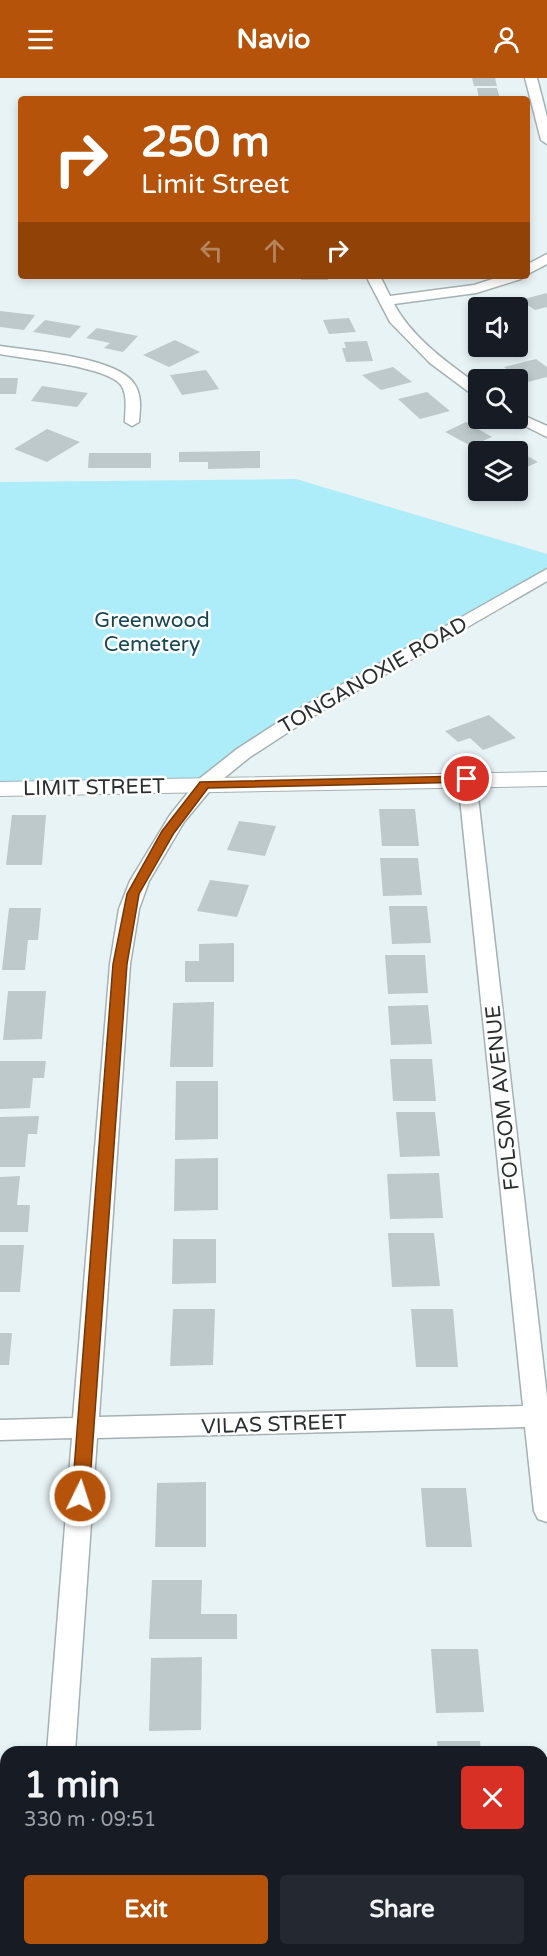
<!DOCTYPE html>
<meta charset="utf-8">
<style>
:root{--surface:#171b24;--page:#242831;--text:#f1f3f6;--muted:#9ea1a6;--accent:#b45309}
body{margin:0;font-family:"Varela Round",sans-serif;background:var(--page);color:var(--text);height:100vh;display:flex;flex-direction:column;font-size:22px;white-space:nowrap}
*{box-sizing:border-box;margin:0}
p{font-size:20px;color:var(--muted)}
.icon{flex:none;width:33px;height:33px;fill:none;stroke:currentColor;stroke-width:2;stroke-linecap:round;stroke-linejoin:round}
.map{position:relative;flex:1;overflow:hidden}
.details{position:absolute;left:0px;top:1668px;width:548px;height:210px;display:flex;flex-direction:column;background:var(--surface);border-radius:18px 18px 0 0;box-shadow:0 3px 9px #0003}
.details>*{flex:none}
.guide{position:absolute;left:18px;top:18px;width:512px;height:183px;border-radius:6px;box-shadow:0 3px 9px #0003;background:#b45309;color:#fff;overflow:hidden}
.buttons{position:absolute;left:468px;top:219px;display:grid;gap:12px}
.buttons a{display:grid;place-items:center;width:60px;height:60px;border-radius:6px;background:var(--surface);box-shadow:0 3px 9px #0003;font-size:30px}
.pin{position:absolute;display:grid;place-items:center;width:51px;height:51px;color:#fff;margin:-26px;border:3px solid #fff;border-radius:50%;box-shadow:0 2px 6px #0007}
.me{position:absolute;width:66px;margin:-33px;rotate:4deg;stroke-linejoin:round;filter:drop-shadow(0 0 4px #0008)}
.turn{display:flex;align-items:center;gap:21px;height:126px;padding:0 24px;font-size:27px}
.turn .icon{width:78px;height:78px;stroke-width:2.5}
.turn b{display:block;font-size:42px;line-height:51px}
.lanes{display:flex;align-items:center;height:57px;padding:0 24px;background:#0003;justify-content:center;gap:30px;direction:ltr}
.lanes .off{opacity:.35}
.round{display:grid;place-items:center;flex:none;width:63px;height:63px;border-radius:6px;background:var(--page)}
.head{display:flex;align-items:center;justify-content:space-between;height:102px;padding:0 24px}
h1{font-size:36px;font-weight:800;line-height:45px}
.primary-button{display:flex;gap:12px;margin-top:auto;padding:12px 24px}
.primary-button a{flex:1;height:69px;border-radius:6px;background:var(--accent);color:#fff;font-size:24px;font-weight:800;line-height:69px;text-align:center}
.primary-button a+a{background:var(--page);color:var(--text)}
header{display:flex;justify-content:space-between;align-items:center;height:78px;padding:0 24px;background:var(--accent);color:#fff;font-size:27px;font-weight:800}
.map>svg:first-child{display:block}
</style>
<header><svg class="icon" aria-label="menu" viewBox="0 0 24 24"><path d="M4 6h16M4 12h16M4 18h16"/></svg>Navio<svg class="icon" aria-label="person" viewBox="0 0 24 24"><circle cx="12" cy="8" r="4"/><path d="M4 21q1-7 8-7t8 7"/></svg></header>
<div class="map">
<svg width="547" height="1878" viewBox="0 0 547 1878">
<rect width="100%" height="100%" fill="#e8f3f5"/>
<polygon fill="#adedfa" points="296,401 547,476 547,496 304,636 205,706 0,711 0,404"/>
<g fill="#bdc9cb">
<polygon points="472,0 495,0 497,8 474,8"/>
<polygon points="477,10 497,10 500,21 479,21"/>
<rect x="301" y="198" width="27" height="4"/>
<polygon points="547,215 547,229 535,232 520,222"/>
<polygon points="0,233 35,237 24,252 0,249"/>
<polygon points="349,240 356,254 329,256 323,242"/>
<polygon points="45,242 81,248 70,260 33,254"/>
<polygon points="97,250 138,258 123,274 104,270 110,265 86,260"/>
<polygon points="175,262 200,274 169,289 143,277"/>
<polygon points="367,263 373,283 346,284 342,270 346,270 344,264"/>
<polygon points="536,281 547,289 547,299 524,305 504,289"/>
<polygon points="393,289 412,304 381,312 362,297"/>
<polygon points="206,292 219,311 182,317 170,297"/>
<polygon points="0,300 18,300 16,316 0,316"/>
<polygon points="42,308 88,315 77,329 31,323"/>
<polygon points="427,314 450,333 420,341 398,321"/>
<polygon points="466,344 492,359 471,368 445,354"/>
<polygon points="47,351 80,364 47,384 14,371"/>
<polygon points="508,367 520,374 538,384 518,393 518,374 494,374"/>
<polygon points="260,373 260,390 208,391 208,384 179,384 179,374"/>
<polygon points="89,375 151,375 151,390 88,390"/>
<polygon points="489,637 516,660 483,672 470,660 458,664 445,653"/>
<polygon points="379,731 415,731 419,768 382,768"/>
<polygon points="12,737 46,737 42,787 6,787"/>
<polygon points="239,743 276,748 265,778 227,772"/>
<polygon points="380,780 418,780 422,817 383,818"/>
<polygon points="210,802 249,807 237,839 197,833"/>
<polygon points="389,828 427,828 431,865 392,866"/>
<polygon points="9,830 41,830 38,862 28,862 25,892 2,892"/>
<polygon points="234,865 234,904 185,904 185,883 199,883 199,866"/>
<polygon points="385,877 425,877 428,915 388,916"/>
<polygon points="8,913 46,913 42,961 3,962"/>
<polygon points="214,924 213,989 170,989 173,925"/>
<polygon points="428,927 432,966 391,967 388,928"/>
<polygon points="390,981 432,981 436,1023 393,1023"/>
<polygon points="0,983 46,983 44,1000 33,1000 30,1030 0,1031"/>
<polygon points="176,1003 218,1003 218,1061 175,1062"/>
<polygon points="396,1034 435,1034 440,1078 400,1079"/>
<polygon points="39,1038 37,1056 28,1056 25,1089 0,1089 0,1039"/>
<polygon points="218,1080 218,1132 174,1133 175,1081"/>
<polygon points="439,1095 443,1140 390,1141 387,1096"/>
<polygon points="20,1098 17,1127 30,1127 28,1154 0,1154 0,1099"/>
<polygon points="388,1155 434,1155 440,1208 392,1209"/>
<polygon points="173,1161 216,1161 216,1205 172,1206"/>
<polygon points="0,1167 24,1167 20,1214 0,1214"/>
<polygon points="173,1231 215,1231 213,1287 170,1288"/>
<polygon points="411,1231 453,1231 458,1289 416,1289"/>
<polygon points="0,1255 12,1255 9,1287 0,1287"/>
<polygon points="206,1404 206,1469 155,1469 157,1405"/>
<polygon points="421,1410 466,1410 472,1469 426,1469"/>
<polygon points="152,1502 202,1502 201,1536 237,1536 237,1561 149,1561"/>
<polygon points="431,1571 478,1571 484,1634 436,1635"/>
<polygon points="202,1579 201,1652 149,1653 151,1580"/>
<polygon points="437,1663 480,1663 481,1674 438,1674"/>
<polygon points="449,1872 501,1872 502,1878 449,1878"/>
</g>
<g fill="none" stroke-linecap="round" stroke-linejoin="round">
<defs>
<g id="minor">
<polygon points="525,0 537,0 547,39 547,66 541,62"/>
<polygon points="547,176 547,186 526,197 526,187"/>
<path d="M366 198H380L390 218 474 207 502 198H523L521 201 476 215 394 226C412 260 448 285 478 307V318L473 317 430 285 390 244Z"/>
<path d="M0 268C32 273 119 279 135 307 142 318 140 332 139 344L132 348 125 344C125 333 128 317 121 307 107 288 25 281 0 276Z"/>
<polygon points="518,335 547,348 547,359 513,342 512,340 518,340"/>
<polygon points="547,491 547,503 310,640 250,679 213,709 184,744 149,803 139,831 130,886 99,1339 523,1328 458,701 460,697 474,697 476,701 547,1319 547,1444 538,1441 534,1433 525,1349 97,1360 75,1674 47,1674 72,1360 0,1362 0,1342 73,1340 110,886 119,831 130,803 170,737 199,701 237,671 297,632"/>
<polygon points="31,1872 61,1872 60,1878 30,1878"/>
</g>
<polygon id="tertiary" points="547,694 547,708 0,718 0,704"/>
</defs>
<use href="#minor" stroke="#a6b1b3" stroke-width="3"/>
<use href="#tertiary" stroke="#a6b1b3" stroke-width="2"/>
<use href="#minor" fill="#fff" fill-rule="evenodd"/>
<use href="#tertiary" fill="#fff" fill-rule="evenodd"/>
</g>
<polygon fill="#b45309" stroke="#753606" stroke-width="1.5" points="467,698 473,701 471,704 208,710 174,755 139,816 127,886 89,1418 86,1423 80,1425 74,1423 72,1418 113,886 127,816 162,753 200,704"/>
<g text-anchor="middle" stroke-width="5" stroke-linejoin="round" paint-order="stroke">
<g font-size="21" fill="#16464f" stroke="#fff">
<text x="152" y="549">Greenwood<tspan x="152" dy="24">Cemetery</tspan></text>
</g>
<g font-size="21" fill="#2a2e2f" stroke="#fff">
<text transform="translate(373 597) rotate(-30)" y="7">TONGANOXIE ROAD</text>
<text transform="translate(94 709) rotate(-1)" y="7">LIMIT STREET</text>
<text transform="translate(502 1020) rotate(-96)" y="7">FOLSOM AVENUE</text>
<text transform="translate(274 1346) rotate(-2)" y="7">VILAS STREET</text>
</g>
</g>
</svg>
<div class="buttons">
<a><svg class="icon" aria-label="sound" viewBox="0 0 24 24"><path d="M4 9h4l5-4v14l-5-4H4zM17 9q2 3 0 6"/></svg></a>
<a><svg class="icon" aria-label="search" viewBox="0 0 24 24"><circle cx="10" cy="10" r="6"/><path d="M15 15l6 6"/></svg></a>
<a><svg class="icon" aria-label="layers" viewBox="0 0 24 24"><path d="M12 4l9 5-9 5-9-5zM3 14l9 5 9-5"/></svg></a>
</div>
<div class="pin" style="left:467px;top:701px;background:#d93025"><svg class="icon" aria-label="arrive" viewBox="0 0 24 24"><path d="M6 21V4h12l-3 4 3 4H6"/></svg></div>
<svg class="me" style="left:80px;top:1418px" viewBox="-20 -20 40 40"><circle r="17" fill="#b45309" stroke="#fff" stroke-width="3"/><path d="M0-11L8 9 0 5-8 9z" fill="#fff"/></svg>
<div class="guide">
<div class="turn"><svg class="icon" aria-label="right" viewBox="0 0 24 24"><path d="M7 20v-9h11M14 6l5 5-5 5"/></svg><div><b>250 m</b>Limit Street</div></div>
<div class="lanes"><svg class="icon off" aria-label="left" viewBox="0 0 24 24"><path d="M17 20v-9H6M10 6l-5 5 5 5"/></svg><svg class="icon off" aria-label="ahead" viewBox="0 0 24 24"><path d="M12 20V5M6 11l6-6 6 6"/></svg><svg class="icon" aria-label="right" viewBox="0 0 24 24"><path d="M7 20v-9h11M14 6l5 5-5 5"/></svg></div>
</div>
<section class="details">
<div class="head"><div><h1>1 min</h1><p>330 m · 09:51</p></div><a class="round" style="background:#d93025;color:#fff"><svg class="icon" aria-label="close" viewBox="0 0 24 24"><path d="M6 6l12 12M18 6L6 18"/></svg></a></div>
<div class="primary-button"><a>Exit</a><a>Share</a></div>
</section>
</div>
